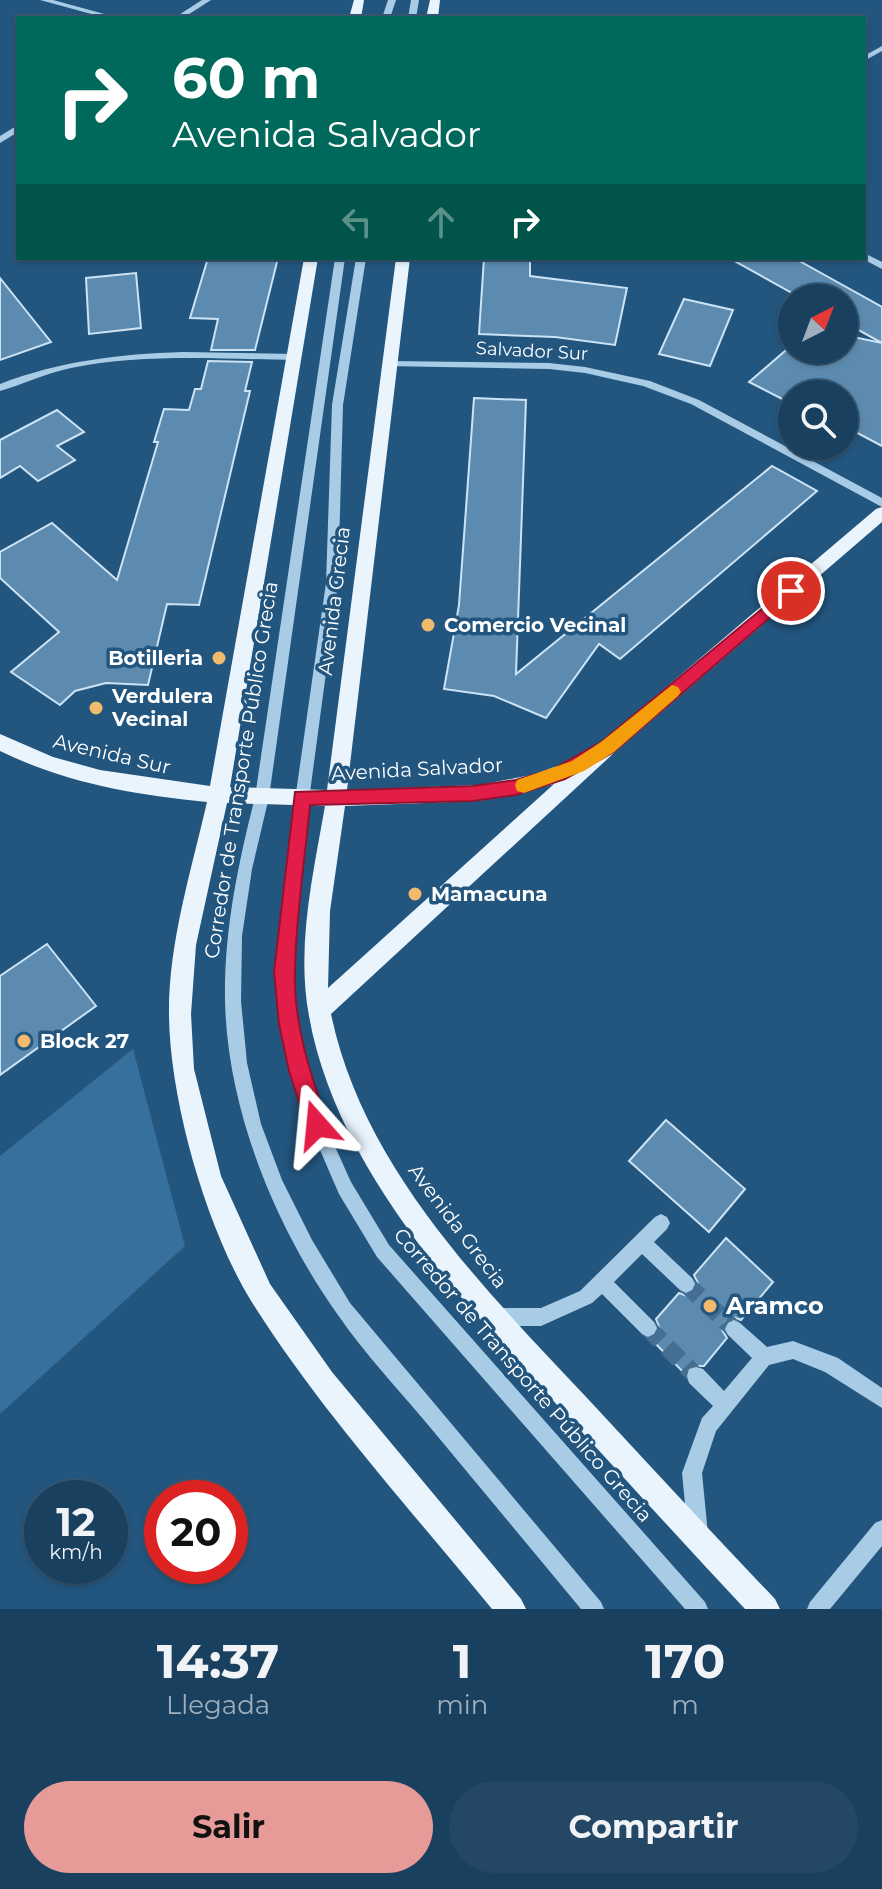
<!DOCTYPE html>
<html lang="es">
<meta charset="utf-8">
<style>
:root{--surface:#1a405f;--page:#234765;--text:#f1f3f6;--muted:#9fafbd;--line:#385974;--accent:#e69b98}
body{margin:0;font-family:Montserrat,sans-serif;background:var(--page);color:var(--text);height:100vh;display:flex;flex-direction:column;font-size:30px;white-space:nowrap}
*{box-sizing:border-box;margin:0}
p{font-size:26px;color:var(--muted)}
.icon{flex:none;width:44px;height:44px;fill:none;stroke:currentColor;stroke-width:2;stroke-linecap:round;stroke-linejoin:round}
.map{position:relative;height:1609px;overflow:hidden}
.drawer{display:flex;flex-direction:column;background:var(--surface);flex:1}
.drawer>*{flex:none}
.banner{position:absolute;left:16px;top:16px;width:850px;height:244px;border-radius:0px;box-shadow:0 2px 6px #0004,0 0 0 2px var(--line);background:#00695c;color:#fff;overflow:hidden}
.needle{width:52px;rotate:42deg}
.tools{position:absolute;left:778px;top:284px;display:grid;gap:16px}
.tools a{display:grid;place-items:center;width:80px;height:80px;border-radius:50%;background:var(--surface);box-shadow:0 2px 6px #0004,0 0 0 2px var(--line);font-size:40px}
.speed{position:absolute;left:24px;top:1480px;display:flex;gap:16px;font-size:40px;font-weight:700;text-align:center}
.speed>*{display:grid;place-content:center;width:104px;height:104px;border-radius:50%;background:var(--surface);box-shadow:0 2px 6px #0004,0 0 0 2px var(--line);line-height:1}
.speed small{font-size:20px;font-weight:400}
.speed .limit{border:12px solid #d22;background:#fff;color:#111}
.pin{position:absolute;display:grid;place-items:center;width:68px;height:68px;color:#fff;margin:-34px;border:4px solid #fff;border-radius:50%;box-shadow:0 2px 8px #0007}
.me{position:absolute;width:88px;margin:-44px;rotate:342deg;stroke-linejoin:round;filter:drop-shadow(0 0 6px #0008)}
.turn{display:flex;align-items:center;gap:28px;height:168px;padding:0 24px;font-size:36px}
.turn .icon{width:104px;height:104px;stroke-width:2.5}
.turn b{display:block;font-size:56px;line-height:68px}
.lanes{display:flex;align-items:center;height:76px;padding:0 24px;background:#0003;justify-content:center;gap:40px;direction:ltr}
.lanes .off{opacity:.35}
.eta{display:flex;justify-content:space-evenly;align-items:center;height:136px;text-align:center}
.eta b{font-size:48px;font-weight:700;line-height:56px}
.cta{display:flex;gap:16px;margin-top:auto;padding:16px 24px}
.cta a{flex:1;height:92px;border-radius:48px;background:var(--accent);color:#111;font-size:32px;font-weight:700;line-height:92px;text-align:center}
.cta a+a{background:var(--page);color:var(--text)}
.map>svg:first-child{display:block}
</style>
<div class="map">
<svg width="882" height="1609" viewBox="0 0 882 1609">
<rect width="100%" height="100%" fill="#23567f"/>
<polygon fill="#37709c" points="133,1049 185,1246 0,1414 0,1156"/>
<g fill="#5c8baf" stroke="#cce3f5" stroke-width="2">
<polygon points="208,258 278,258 255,350 211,350 218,319 190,318"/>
<polygon points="484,258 530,258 530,276 627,288 615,345 555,337 479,334"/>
<polygon points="729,258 794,258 830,278 882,307 882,343 844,322 847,298 801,298"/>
<polygon points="136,273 141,328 89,334 86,278"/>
<polygon points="0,278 51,342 0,360"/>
<polygon points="684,299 733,310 710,366 659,354"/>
<polygon points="844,335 882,343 882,446 844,426 844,394 792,394 792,404 749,382 792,345 792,350 844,350"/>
<polygon points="208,361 252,362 245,391 250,391 199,605 167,604 148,685 106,683 75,691 60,705 11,672 59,632 0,578 0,552 52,523 117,580 158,442 154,442 164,409 189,410 195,389 201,389"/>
<polygon points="474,398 526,400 516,674 772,466 817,491 620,659 599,644 546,718 494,696 444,689 459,605"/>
<polygon points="57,410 84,432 57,446 75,460 38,481 20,466 0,478 0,440"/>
<polygon points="47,944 96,1006 0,1075 0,976"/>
<polygon points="666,1120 745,1189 709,1232 629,1161"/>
<polygon points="726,1238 773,1282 741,1320 733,1317 725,1322 722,1330 727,1338 704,1366 688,1366 685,1374 651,1339 660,1329 656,1319 679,1293 687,1296 695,1291 698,1283 694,1275"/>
</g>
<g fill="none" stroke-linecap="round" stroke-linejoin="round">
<g stroke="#446f92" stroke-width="18" stroke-dasharray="18 9" stroke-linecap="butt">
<polyline points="686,1284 734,1329"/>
<polyline points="648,1328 696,1376"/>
</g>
<g fill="#a9cce6" fill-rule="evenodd">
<polygon points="40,0 53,0 119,18 106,18"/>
<polygon points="202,0 211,0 183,18 174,18"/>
<polygon points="388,0 396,0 390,18 382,18"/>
<polygon points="411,0 419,0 416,18 408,18"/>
<polygon points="882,46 882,51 864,61 864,56"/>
<polygon points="18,125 18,132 0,143 0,136"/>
<polygon points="864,253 882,262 882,269 861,258 864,258"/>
<path d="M335 258H345L269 797 252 869 242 936 241 1001 247 1063 261 1124 282 1180 312 1240 350 1303 601 1602 604 1609H581C532 1550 483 1491 434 1432 402 1393 366 1356 338 1315 275 1227 227 1109 225 1000 224 931 238 864 255 797Z"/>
<polygon points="356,258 366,258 343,405 338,583 309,800 292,961 296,1011 302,1048 323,1120 351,1182 389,1245 705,1602 708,1609 685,1609 377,1257 339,1194 307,1120 286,1048 280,1011 277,961 295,800 326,583 332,405"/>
<path d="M183 352 295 354 300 357 295 360C221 359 144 353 71 368 46 373 24 384 0 391V384C60 361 119 354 183 352Z"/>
<polygon points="389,361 549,363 585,367 650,381 699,400 882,498 882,507 691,404 643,386 585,373 549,369 385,366 385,362"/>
<polygon points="661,1214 667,1217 670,1223 667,1229 654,1242 692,1278 695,1284 692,1290 686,1293 680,1290 642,1254 614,1282 654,1322 657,1328 654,1334 648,1337 642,1334 602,1294 592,1303 541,1326 494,1326 488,1323 485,1317 488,1311 494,1308 541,1308 580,1291 655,1217"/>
<polygon points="734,1320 740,1323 767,1347 793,1341 838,1358 882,1388 882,1408 825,1372 793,1359 769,1365 716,1431 702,1473 708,1534 705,1541 698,1544 691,1541 688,1534 682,1473 702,1418 713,1406 689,1383 687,1376 689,1369 696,1367 703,1369 724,1391 752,1358 728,1335 725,1329 728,1323"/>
<polygon points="882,1520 882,1546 830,1609 807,1609 810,1602 875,1523"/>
</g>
<g fill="#eaf4fd" fill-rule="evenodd">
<polygon points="354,0 364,0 361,18 349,18"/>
<polygon points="430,0 440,0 438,18 426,18"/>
<path d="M304 258H318L230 787 327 790 396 258H410L347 790 479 785 531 775 584 757 876 509 882 507V522L615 752 331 1014C363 1168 484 1288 588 1399 650 1466 712 1533 775 1599L780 1609H745C686 1546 627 1481 569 1418 467 1307 336 1170 309 1016 296 947 313 875 325 806L227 803 196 945 191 1014 194 1069 221 1176 270 1284 332 1372 521 1599 526 1609H492C411 1510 322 1413 253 1304 207 1231 170 1102 169 1016 168 944 191 872 207 802 136 795 65 783 0 751V734L53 757 100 770 210 786ZM554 784 328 988 330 911 345 806 479 801Z"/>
</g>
</g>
<path fill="#e11d48" stroke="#92132f" stroke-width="2" d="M791 585 796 586V595L614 752 565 779 516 795 473 801 310 805C305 859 296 915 295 970 293 1023 311 1076 328 1125L324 1133 317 1136 309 1133 289 1071 279 1024 274 972 295 792 473 786 516 780 553 769 601 742Z"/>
<polygon fill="#f59e0b" points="672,685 678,687 681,692 678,696 614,752 584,771 524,793 517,791 515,785 517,780 572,761 601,742"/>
<g fill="#f1ba6c" stroke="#23567f" stroke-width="3">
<circle cx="428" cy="625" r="8"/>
<circle cx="219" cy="658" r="8"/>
<circle cx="96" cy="708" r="8"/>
<circle cx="415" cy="894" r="8"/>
<circle cx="24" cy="1041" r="8"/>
<circle cx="710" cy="1306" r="8"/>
</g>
<g text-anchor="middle" stroke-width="7" stroke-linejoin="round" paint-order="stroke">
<g font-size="18" fill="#fff" stroke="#23567f">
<text transform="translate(532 351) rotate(3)" y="6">Salvador Sur</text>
</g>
<g font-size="20" fill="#fff" stroke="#23567f">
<text transform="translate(334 601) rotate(-83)" y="7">Avenida Grecia</text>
<text transform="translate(112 754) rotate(13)" y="7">Avenida Sur</text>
<text transform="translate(417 769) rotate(-3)" y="7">Avenida Salvador</text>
<text transform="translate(241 770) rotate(-81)" y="7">Corredor de Transporte Público Grecia</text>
<text transform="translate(458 1226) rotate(53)" y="7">Avenida Grecia</text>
<text transform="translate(523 1375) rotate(49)" y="7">Corredor de Transporte Público Grecia</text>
</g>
<g font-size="20" font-weight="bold" fill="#fff" stroke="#23567f" text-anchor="start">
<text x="444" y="632">Comercio Vecinal</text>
<text x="203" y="665" text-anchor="end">Botilleria</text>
<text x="112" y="703">Verdulera<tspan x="112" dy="23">Vecinal</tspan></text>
<text x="431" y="901">Mamacuna</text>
<text x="40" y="1048">Block 27</text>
</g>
<g font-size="24" font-weight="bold" fill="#fff" stroke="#23567f" text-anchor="start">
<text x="726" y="1314">Aramco</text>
</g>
</g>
</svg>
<div class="tools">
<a><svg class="needle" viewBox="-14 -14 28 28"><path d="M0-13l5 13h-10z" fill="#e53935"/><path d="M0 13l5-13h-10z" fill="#9fafbd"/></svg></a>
<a><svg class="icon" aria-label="search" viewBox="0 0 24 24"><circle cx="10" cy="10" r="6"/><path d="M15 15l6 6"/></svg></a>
</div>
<div class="speed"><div>12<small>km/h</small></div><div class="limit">20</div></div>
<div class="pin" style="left:791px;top:591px;background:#d93025"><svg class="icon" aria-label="arrive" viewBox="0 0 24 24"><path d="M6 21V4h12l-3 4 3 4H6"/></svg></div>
<svg class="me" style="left:317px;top:1125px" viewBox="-20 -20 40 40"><path d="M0-17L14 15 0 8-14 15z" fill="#e11d48" stroke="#fff" stroke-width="4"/></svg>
<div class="banner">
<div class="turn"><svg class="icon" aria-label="right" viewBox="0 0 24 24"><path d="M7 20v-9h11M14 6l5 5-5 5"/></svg><div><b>60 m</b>Avenida Salvador</div></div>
<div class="lanes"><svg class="icon off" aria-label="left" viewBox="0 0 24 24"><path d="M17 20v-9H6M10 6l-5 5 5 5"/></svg><svg class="icon off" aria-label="ahead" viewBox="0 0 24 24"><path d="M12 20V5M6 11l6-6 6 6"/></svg><svg class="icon" aria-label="right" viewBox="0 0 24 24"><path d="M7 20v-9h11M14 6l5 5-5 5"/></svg></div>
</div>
</div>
<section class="drawer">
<div class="eta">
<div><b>14:37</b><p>Llegada</p></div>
<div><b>1</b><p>min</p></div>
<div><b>170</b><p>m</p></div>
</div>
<div class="cta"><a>Salir</a><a>Compartir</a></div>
</section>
